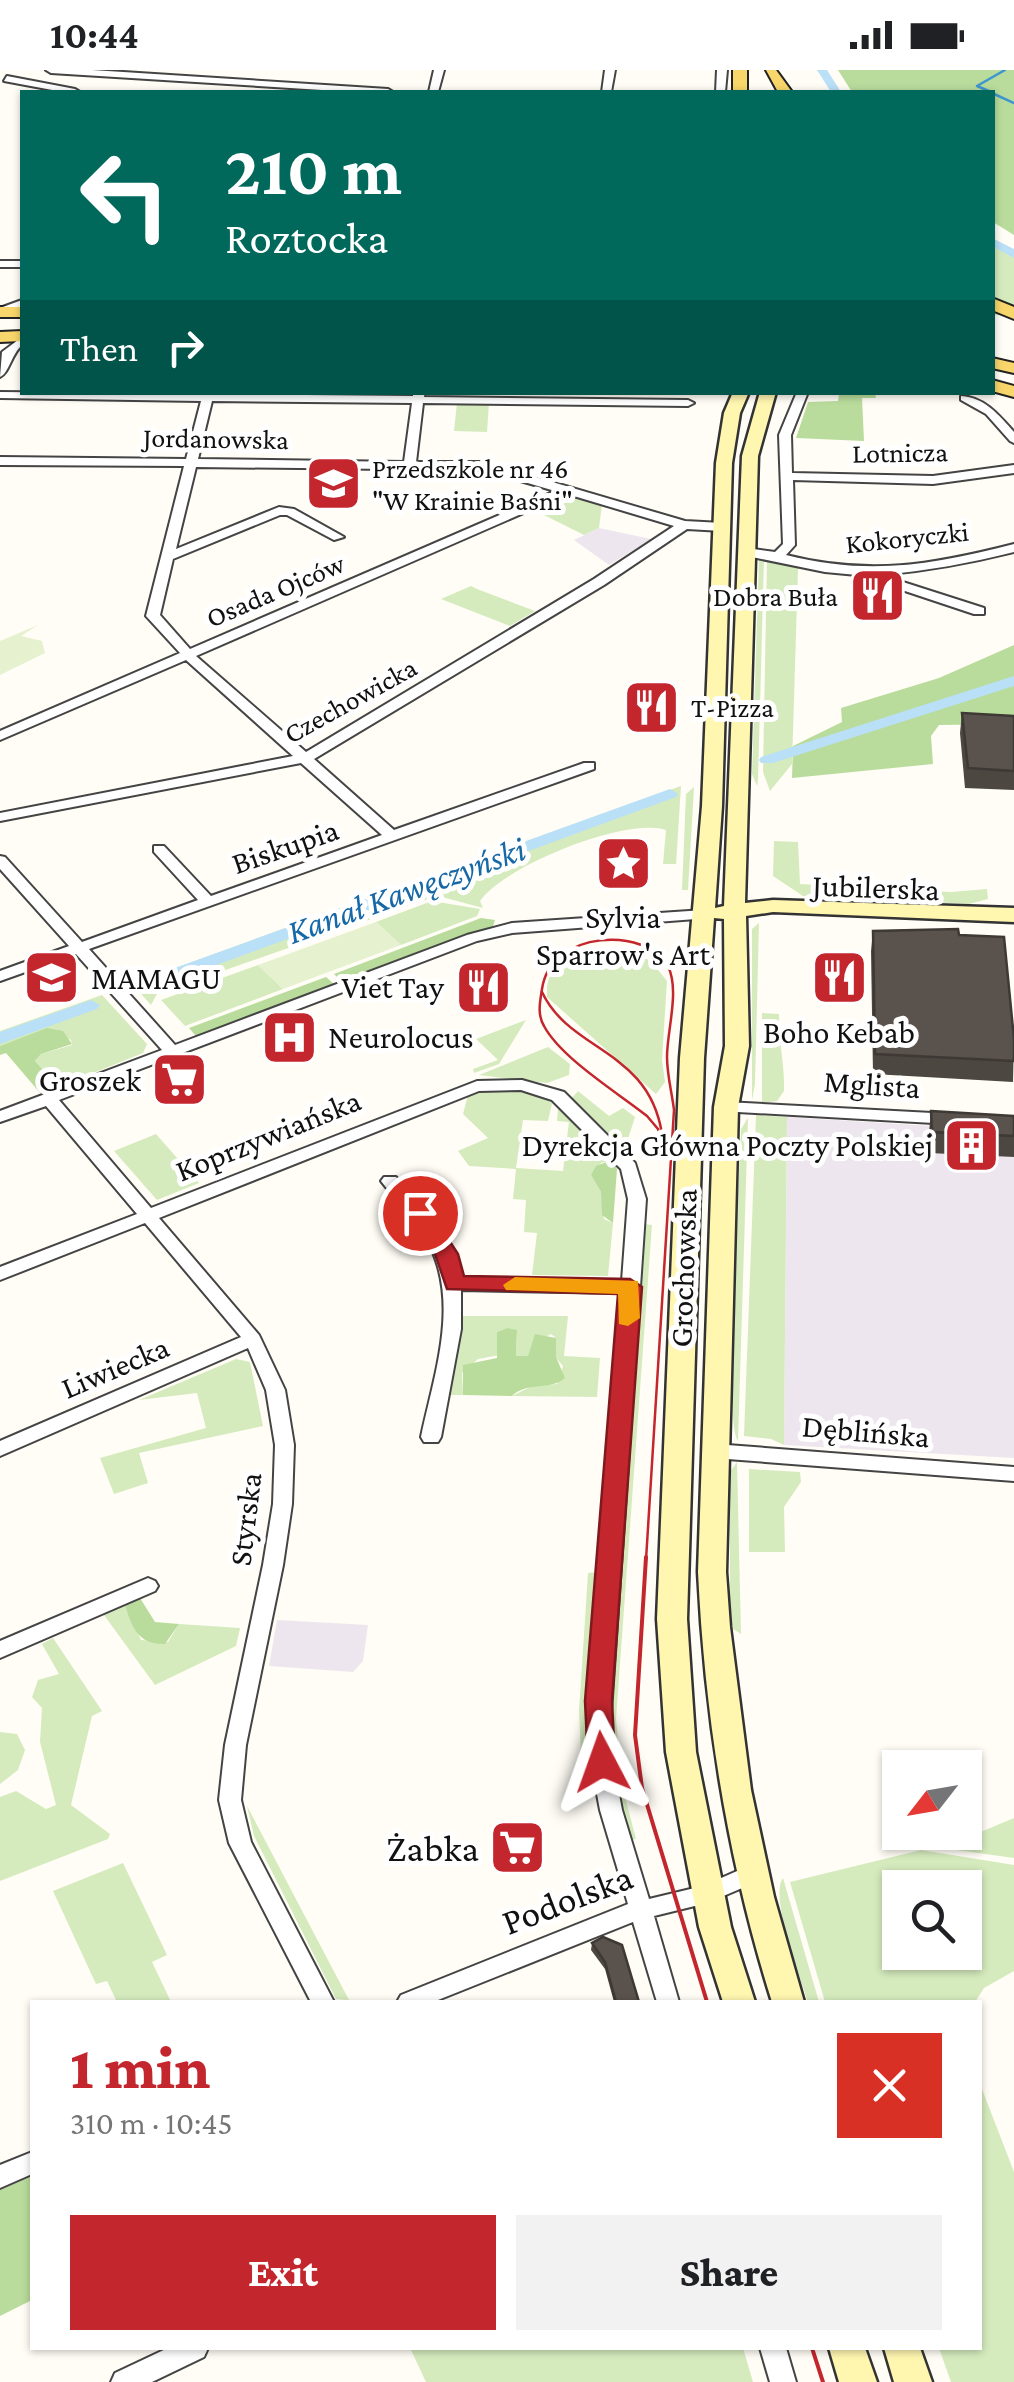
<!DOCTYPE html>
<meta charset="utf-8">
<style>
:root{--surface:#fff;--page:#f2f2f2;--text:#202124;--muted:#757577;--accent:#c4262e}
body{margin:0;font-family:"Crimson Pro",serif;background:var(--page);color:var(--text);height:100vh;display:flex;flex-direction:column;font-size:38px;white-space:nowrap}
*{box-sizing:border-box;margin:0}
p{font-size:32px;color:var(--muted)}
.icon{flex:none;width:55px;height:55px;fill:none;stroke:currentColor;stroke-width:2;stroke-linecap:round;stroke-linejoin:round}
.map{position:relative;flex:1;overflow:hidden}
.details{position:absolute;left:30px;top:1930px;width:952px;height:350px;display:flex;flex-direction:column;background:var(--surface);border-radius:0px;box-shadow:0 2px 8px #0004}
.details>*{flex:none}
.banner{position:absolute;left:20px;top:20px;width:975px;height:305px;border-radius:0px;box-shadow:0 2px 8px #0004;background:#00695c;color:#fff;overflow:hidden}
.needle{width:65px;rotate:239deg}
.tools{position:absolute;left:882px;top:1680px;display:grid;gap:20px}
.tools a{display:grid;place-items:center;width:100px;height:100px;border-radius:0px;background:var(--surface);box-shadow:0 2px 8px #0004;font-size:50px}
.pin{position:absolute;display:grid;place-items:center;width:85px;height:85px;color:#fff;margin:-42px;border:5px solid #fff;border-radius:50%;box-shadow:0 2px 10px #0007}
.me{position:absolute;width:110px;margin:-55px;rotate:356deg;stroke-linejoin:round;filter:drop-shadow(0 0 8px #0008)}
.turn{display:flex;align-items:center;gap:35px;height:210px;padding:0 40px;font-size:45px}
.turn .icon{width:130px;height:130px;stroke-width:2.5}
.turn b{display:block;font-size:70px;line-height:85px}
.then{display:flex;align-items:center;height:95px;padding:0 40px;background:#0003;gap:20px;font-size:38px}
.round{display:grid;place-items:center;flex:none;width:105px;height:105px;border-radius:0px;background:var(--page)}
.head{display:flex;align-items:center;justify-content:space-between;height:170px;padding:0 40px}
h1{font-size:60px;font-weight:800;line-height:75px;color:var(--accent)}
.primary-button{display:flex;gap:20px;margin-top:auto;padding:20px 40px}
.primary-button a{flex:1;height:115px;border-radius:0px;background:var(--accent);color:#fff;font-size:40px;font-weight:800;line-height:115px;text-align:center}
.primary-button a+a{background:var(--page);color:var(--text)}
.status{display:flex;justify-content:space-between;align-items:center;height:70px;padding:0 50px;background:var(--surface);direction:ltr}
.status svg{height:28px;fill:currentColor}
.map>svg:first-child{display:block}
</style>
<div class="status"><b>10:44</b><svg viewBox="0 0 49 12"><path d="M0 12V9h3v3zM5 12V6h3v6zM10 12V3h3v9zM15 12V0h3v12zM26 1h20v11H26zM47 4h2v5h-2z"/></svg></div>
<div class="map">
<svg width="1014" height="2312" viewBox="0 0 1014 2312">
<rect width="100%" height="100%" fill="#fffdf5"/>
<g fill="#eee6ef">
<polygon points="599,458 651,469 609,495 574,470"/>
<polygon points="787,1047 1014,1061 1014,1388 784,1375"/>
<polygon points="277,1550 368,1555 363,1591 353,1602 269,1596"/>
</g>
<g fill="#d5ebbd" fill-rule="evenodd">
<polygon points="992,174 1014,187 1014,246 993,245"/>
<polygon points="457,333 489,333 487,362 454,361"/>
<polygon points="570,424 602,434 599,458 584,465 534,440"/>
<polygon points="764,488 758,710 757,716 752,704 759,490"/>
<polygon points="767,489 810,497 798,499 792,694 770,721 763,702"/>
<polygon points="471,516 477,519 535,541 510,556 441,529"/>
<polygon points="700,616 688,820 682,820 686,724 694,717"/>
<path d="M681 716 676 794H663L666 760C626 747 504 796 480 831L483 838 431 824 417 811Z"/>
<polygon points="774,771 798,772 800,814 951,822 987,819 988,829 969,834 803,826 773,806"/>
<polygon points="412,812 434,827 157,924 151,935 132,914"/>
<polygon points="432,831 480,839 477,846 401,875 376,852"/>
<polygon points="759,853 755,1014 752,1030 752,859"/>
<path d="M612 880 650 890 667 911 662 990 665 1012 656 1024 547 927C544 889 580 879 612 880Z"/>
<polygon points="258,895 283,919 185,956 161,930"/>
<polygon points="102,925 147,974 143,983 71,1012 44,1001 35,991 41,984 72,975 71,970 50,959 0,976 0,961"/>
<path d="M762 943 779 944C778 971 785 994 784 1021L777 1031 762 1033Z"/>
<polygon points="526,950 499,994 474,1003 473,999 498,990 476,969"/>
<polygon points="548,977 570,994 569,1005 547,1013 479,1005"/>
<polygon points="505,1019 531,1023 552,1033 548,1051 523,1050 516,1098 563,1101 569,1052 557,1051 558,1038 612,1090 601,1093 591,1105 601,1122 604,1149 613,1153 608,1206 532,1205 537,1163 524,1162 526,1130 513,1129 516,1099 469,1096 458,1081 488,1068 463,1044 468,1025"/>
<polygon points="578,1021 609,1046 623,1038 635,1047 625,1078 571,1029"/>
<polygon points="756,1045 787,1047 784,1375 771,1369 744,1366"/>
<path d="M748 1048 738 1371C723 1353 740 1101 741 1059Z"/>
<polygon points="156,1064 199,1113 157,1130 114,1081"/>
<polygon points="644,1154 652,1155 616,1649 622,1715 636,1769 630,1770 619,1733 608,1662"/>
<polygon points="462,1246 568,1246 564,1286 600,1288 597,1327 512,1326 532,1316 557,1314 563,1296 556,1288 556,1268 551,1264 532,1275 528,1287 516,1286 517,1265 507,1258 497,1262 500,1285 478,1289 462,1303 463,1325 448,1325"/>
<polygon points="236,1289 250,1292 263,1356 139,1383 148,1413 114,1424 100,1388 206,1358 197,1323 139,1330"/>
<polygon points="737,1392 741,1564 730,1557 730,1402"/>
<polygon points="749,1399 800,1402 801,1412 784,1437 785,1482 749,1482"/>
<polygon points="598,1502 588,1643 589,1705 582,1708 579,1641 588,1503"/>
<polygon points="125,1535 141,1570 168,1572 179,1554 240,1558 236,1576 155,1615 104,1545"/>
<polygon points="53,1568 102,1641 92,1646 71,1735 110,1764 108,1769 0,1811 0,1727 16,1721 46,1739 56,1735 40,1672 42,1638 32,1627 38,1610 59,1604 42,1574"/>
<polygon points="0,1662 17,1664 25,1680 18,1700 0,1714"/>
<polygon points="247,1736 349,1930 336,1929 254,1766"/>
<polygon points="1014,1748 1014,1788 921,1775 983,1761"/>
<path d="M921 1780 1014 1795V1901L984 1918 975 1932H825L790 1812ZM900 1818H965V1882H900Z"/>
<polygon points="123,1793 167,1885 152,1892 171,1932 117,1932 107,1911 96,1914 53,1821"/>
<path d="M783 1808 819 1932H808C801 1909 769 1825 783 1808Z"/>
<polygon points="980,2014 1014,2102 1014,2312 951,2312 939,2278 980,2278"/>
<polygon points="410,2278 743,2278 753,2312 426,2312"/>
</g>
<g fill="#b9dc9c">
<polygon points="838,0 1014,0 1014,165 993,152 992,22 852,22"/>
<polygon points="839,323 875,323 876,328 862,328 864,371 796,368 808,332 838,331"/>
<polygon points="1014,575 1014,654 939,655 931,666 933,694 792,708 793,676 842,652 841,638 939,608"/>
<polygon points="481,848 495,850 493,856 341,911 334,904"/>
<polygon points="326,907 334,914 196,966 189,958"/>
<polygon points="47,958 63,961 72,974 41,984 35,991 44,1001 71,1012 41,1024 6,983 0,985 0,976"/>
<polygon points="612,1090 617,1099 613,1153 602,1145 601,1122 591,1105 596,1096"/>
<path d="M507 1258 517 1260 516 1286H528L535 1264 556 1268V1287L565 1308C550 1321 527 1311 512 1326L463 1325V1295L497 1288V1262Z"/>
<path d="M140 1528 155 1552 179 1554 165 1574C139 1575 132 1558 125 1535Z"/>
<polygon points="32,2106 32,2230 0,2246 0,2120"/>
</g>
<g fill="#e6f2cf">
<polygon points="38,555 21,566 42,571 45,583 0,605 0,571"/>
<polygon points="376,852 401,875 283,919 258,895"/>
</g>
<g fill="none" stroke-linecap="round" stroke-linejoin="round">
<g stroke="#3f96cf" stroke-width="2.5">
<polyline points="991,22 977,16 1005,0"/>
<polyline points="992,23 1014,33"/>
</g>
<g fill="#b9e0f7" fill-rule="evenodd">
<polygon points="817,0 827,0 841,22 831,22"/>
<polygon points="992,168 1014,179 1014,188 992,176"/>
<polygon points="1014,606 1014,616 773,693 761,693 759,690 761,687"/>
<polygon points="670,719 678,724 676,727 148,920 142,921 133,916 136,912"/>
<polygon points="91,930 100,935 97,939 0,974 0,962"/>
</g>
<defs>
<g id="street">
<polygon points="46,0 92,0 388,19 393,22 354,22 51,3"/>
<polygon points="434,0 444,0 438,22 429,22"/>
<polygon points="605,0 615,0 611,22 602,22"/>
<polygon points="717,0 727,0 725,22 716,22"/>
<polygon points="7,6 75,19 80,22 63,22 4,11"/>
<rect x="0" y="191" width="22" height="6"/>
<polygon points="22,230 22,237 0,245 0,238"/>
<path d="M22 267V275C11 285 9 303 0 307L2 282Z"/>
<path d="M0 322 413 326V322H425L424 327 688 330 694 333 688 336 423 333 416 392H484L685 451 722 453 728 457 722 461 687 459 604 515 314 689 394 760 584 693H594V699L89 879 175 975 467 865 512 853 704 840 709 842 712 845 709 848 512 863 477 871 59 1030 151 1138 477 1011 522 1010 564 1022 635 1093 646 1129 609 1671 622 1740 649 1829 703 1816 753 1794 761 1796 764 1803 761 1810 707 1833 654 1846 679 1932H657L633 1852 433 1932H397L401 1925 628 1834 600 1740 587 1671 621 1223 461 1220V1259L441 1367 438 1372H424L421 1367C434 1305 460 1234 429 1174 417 1150 397 1132 381 1111L384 1107H396C422 1137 450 1168 459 1208L622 1211 628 1129 621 1099 552 1030 521 1020 479 1021 159 1148 259 1265 285 1320 294 1375 292 1434 283 1495 246 1675 241 1730 251 1772 334 1932H311L229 1773 219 1730 225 1675 263 1495 273 1434 275 1375 266 1320 248 1278 0 1386V1371L241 1267 145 1153 0 1210V1197L137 1144 46 1036 0 1052V1041L162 980 76 884 0 911V901L69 876 0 799V786L5 787 82 872 198 830 154 782V776H164L211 826 382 765 301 693 0 751V743L293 686 186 590 0 670V661L180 583 146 546 184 396 0 395V387L186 389 201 331 0 328ZM212 331 412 333 404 392 198 389ZM196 397 483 400 555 421 190 579 160 545 173 489 280 445H287L334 470 344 467 294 439 279 437 176 479ZM567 424 674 456 594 509 306 682 196 586Z"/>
<path d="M797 322H808L791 365 792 403 933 406 1014 395V403L933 414 793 410 795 475 786 485C869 506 932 495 1014 474V482C970 493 927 501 881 505L984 538V544H974L857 505 825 502 742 485 740 482 746 478 775 482 783 474 779 365Z"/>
<path d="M961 326C984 327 999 345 1014 362V373L1010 371 986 344 961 330Z"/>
<polygon points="726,1032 951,1044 959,1049 951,1054 720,1041 718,1037 720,1033"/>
<polygon points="714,1374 1014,1397 1014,1411 714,1388 707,1386 704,1381 707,1376"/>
<polygon points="148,1508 155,1511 158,1516 155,1521 0,1588 0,1571"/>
<polygon points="32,2082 32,2104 0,2118 0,2095"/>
<polygon points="168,2278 208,2278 204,2287 152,2312 111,2312 115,2303"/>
<polygon points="760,2278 786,2278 796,2312 770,2312"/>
</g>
<g id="secondary">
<path d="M733 322H749L740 343 732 393 722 736 715 838 724 836 742 386 760 322H776L758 386 745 833 773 830 1014 838V852L773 842 746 846 749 976 738 1037 726 1502 730 1557 751 1720 774 1827 804 1932H772C728 1792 705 1649 698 1502L714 1037 725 976 724 849 714 848 704 988 687 1549 696 1682 731 1857 755 1932H723L699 1857 666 1682 657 1549 680 988 702 736 716 393 724 343Z"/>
<polygon points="829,2278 865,2278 877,2312 839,2312"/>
<polygon points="884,2278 920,2278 932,2312 894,2312"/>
</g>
<g id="primary">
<rect x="733" y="0" width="14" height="22"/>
<polygon points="766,0 776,0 792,22 778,22"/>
<polygon points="992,228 1014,237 1014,249 992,240"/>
<rect x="0" y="237" width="22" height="10"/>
<polygon points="22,261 22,271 0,272 0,262"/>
<polygon points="992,288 1014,293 1014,303 992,298"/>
<polygon points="992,310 1014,316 1014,327 992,321"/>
</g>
</defs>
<use href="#street" stroke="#444" stroke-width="4"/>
<use href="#secondary" stroke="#333" stroke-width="5"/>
<use href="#primary" stroke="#222" stroke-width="4"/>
<use href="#street" fill="#fff" fill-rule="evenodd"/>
<use href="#secondary" fill="#fff6b0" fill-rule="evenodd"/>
<use href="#primary" fill="#f9d66b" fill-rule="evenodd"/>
<g stroke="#c4262e" stroke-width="2.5">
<path d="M542 922C570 982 649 979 662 1064"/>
<path d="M646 1490 674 1040C672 1023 667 1005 667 987 667 960 680 921 668 896 647 857 551 859 542 919 540 932 537 944 544 956 561 988 618 1023 647 1046L658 1059 661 1076"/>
</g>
<g stroke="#c4262e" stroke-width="4">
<polyline points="646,1487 635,1665 642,1718 707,1932"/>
<polyline points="812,2278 823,2312"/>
</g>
</g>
<g fill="#4d4742">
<polygon points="962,643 1014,646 1014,720 965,718 960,663"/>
<polygon points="873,861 959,865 1014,969 1013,1012 873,1004 871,881"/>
<polygon points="931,1041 1014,1046 1014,1087 929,1083 929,1062"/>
<polygon points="592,1873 639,1932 614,1932 605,1899 591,1880"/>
</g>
<g fill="#5a524d" stroke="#3f3936" stroke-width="2.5">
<polygon points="962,643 1014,646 1014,701 968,698"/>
<polygon points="958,859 959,865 1004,867 1014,969 1014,991 875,984 873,861"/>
<polygon points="931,1041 1014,1046 1014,1066 932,1062"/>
<polygon points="603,1867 622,1875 639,1932 616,1932 605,1892 592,1873"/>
</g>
<polygon fill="#c4262e" stroke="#7f191e" stroke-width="2.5" points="420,1135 428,1138 458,1184 464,1206 630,1209 642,1217 612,1631 615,1692 611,1700 592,1700 588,1692 585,1631 618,1224 447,1219 435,1184 409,1143"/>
<polygon fill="#f59e0b" points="515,1207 638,1211 640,1248 628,1256 619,1254 618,1224 506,1220 503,1215"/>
<defs>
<symbol id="school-square" viewBox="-11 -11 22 22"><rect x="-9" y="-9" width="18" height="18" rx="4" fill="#c4262e" stroke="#fff"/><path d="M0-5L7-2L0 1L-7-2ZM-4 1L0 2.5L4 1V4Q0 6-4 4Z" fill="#fff"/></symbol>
<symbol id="restaurant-square" viewBox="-11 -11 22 22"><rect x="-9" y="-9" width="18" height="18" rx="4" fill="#c4262e" stroke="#fff"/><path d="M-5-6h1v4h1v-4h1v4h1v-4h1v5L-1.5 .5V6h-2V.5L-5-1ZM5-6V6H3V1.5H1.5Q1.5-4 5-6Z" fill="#fff"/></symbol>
<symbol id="sight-square" viewBox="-11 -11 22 22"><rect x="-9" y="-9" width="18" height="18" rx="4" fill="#c4262e" stroke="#fff"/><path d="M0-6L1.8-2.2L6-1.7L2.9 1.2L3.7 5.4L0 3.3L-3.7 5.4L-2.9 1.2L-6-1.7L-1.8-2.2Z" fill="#fff"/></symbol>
<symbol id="hospital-square" viewBox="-11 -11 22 22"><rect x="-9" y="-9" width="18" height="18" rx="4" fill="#c4262e" stroke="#fff"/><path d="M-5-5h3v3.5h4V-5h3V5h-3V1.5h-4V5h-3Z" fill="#fff"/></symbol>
<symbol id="supermarket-square" viewBox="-11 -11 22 22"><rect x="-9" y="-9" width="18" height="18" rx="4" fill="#c4262e" stroke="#fff"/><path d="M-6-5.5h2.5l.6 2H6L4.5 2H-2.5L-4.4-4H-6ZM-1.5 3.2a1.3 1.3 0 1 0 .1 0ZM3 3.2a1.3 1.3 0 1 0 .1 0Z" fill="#fff"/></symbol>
<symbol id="building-square" viewBox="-11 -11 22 22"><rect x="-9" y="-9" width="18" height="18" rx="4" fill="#c4262e" stroke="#fff"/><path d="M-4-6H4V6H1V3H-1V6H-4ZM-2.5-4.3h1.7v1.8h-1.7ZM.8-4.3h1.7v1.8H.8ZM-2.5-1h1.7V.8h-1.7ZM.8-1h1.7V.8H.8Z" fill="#fff"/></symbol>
</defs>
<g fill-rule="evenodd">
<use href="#school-square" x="302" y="382" width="63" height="63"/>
<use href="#restaurant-square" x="846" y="494" width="63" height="63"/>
<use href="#restaurant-square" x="620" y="606" width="63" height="63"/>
<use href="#sight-square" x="592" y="762" width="63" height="63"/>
<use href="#school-square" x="20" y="876" width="63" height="63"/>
<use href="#restaurant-square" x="808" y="876" width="63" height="63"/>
<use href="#restaurant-square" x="452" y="886" width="63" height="63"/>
<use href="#hospital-square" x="258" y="936" width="63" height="63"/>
<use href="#supermarket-square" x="148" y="978" width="63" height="63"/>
<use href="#building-square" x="940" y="1044" width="63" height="63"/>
<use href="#supermarket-square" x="486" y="1746" width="63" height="63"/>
</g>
<g text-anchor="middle" stroke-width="10" stroke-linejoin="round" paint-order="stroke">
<g font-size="28" fill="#111" stroke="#fff">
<text transform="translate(216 368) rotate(1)" y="10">Jordanowska</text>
<text transform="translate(900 382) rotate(-1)" y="10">Lotnicza</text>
<text transform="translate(907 467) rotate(-6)" y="10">Kokoryczki</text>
<text transform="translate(275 520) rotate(-23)" y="10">Osada Ojców</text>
<text transform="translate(350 630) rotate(-29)" y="10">Czechowicka</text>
</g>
<g font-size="28" fill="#111" stroke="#fff" text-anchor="start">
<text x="372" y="408">Przedszkole nr 46<tspan x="372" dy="32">"W Krainie Baśni"</tspan></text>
<text x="838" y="536" text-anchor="end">Dobra Buła</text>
<text x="691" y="647">T-Pizza</text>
</g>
<g font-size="32" fill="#111" stroke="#fff">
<text transform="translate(285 776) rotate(-19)" y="11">Biskupia</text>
<text transform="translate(876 817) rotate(2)" y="11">Jubilerska</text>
<text transform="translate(872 1014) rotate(4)" y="11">Mglista</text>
<text transform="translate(268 1065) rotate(-22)" y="11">Koprzywiańska</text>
<text transform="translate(683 1198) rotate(-88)" y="11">Grochowska</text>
<text transform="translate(115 1297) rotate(-23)" y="11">Liwiecka</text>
<text transform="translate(866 1361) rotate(5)" y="11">Dęblińska</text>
<text transform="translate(245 1449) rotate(-83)" y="11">Styrska</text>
</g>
<g font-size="32" fill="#111" stroke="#fff" text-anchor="end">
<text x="623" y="858" text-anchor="middle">Sylvia<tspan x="623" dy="37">Sparrow's Art</tspan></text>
<text x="91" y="919" text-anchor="start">MAMAGU</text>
<text x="444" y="928">Viet Tay</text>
<text x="839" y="973" text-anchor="middle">Boho Kebab</text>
<text x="328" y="978" text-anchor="start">Neurolocus</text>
<text x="141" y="1021">Groszek</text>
<text x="933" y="1086">Dyrekcja Główna Poczty Polskiej</text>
</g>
<g font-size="35" font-style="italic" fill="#1768a6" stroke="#fff">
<text transform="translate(406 820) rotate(-20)" y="12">Kanał Kawęczyński</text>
</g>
<g font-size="38" fill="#111" stroke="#fff" text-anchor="end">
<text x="479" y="1791">Żabka</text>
</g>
<g font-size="38" fill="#111" stroke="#fff">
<text transform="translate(567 1829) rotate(-21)" y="13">Podolska</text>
</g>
</g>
</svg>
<div class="tools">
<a><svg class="needle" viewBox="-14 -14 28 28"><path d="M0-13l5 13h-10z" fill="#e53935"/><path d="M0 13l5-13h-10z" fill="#757577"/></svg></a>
<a><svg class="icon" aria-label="search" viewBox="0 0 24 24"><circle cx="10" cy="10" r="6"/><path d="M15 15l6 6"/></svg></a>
</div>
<div class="pin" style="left:420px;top:1143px;background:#d93025"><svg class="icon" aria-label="arrive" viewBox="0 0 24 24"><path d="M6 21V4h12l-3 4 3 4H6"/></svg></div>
<svg class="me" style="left:602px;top:1692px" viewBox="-20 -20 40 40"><path d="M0-17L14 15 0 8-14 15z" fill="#c4262e" stroke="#fff" stroke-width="4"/></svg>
<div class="banner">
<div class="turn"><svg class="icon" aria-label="left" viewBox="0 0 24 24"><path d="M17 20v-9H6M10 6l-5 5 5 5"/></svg><div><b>210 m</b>Roztocka</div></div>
<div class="then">Then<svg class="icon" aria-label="right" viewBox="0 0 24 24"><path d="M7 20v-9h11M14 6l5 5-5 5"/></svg></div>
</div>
<section class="details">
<div class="head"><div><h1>1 min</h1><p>310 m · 10:45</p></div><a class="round" style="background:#d93025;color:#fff"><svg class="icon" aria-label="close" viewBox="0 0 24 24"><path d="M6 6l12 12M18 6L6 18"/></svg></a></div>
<div class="primary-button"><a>Exit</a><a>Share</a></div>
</section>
</div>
